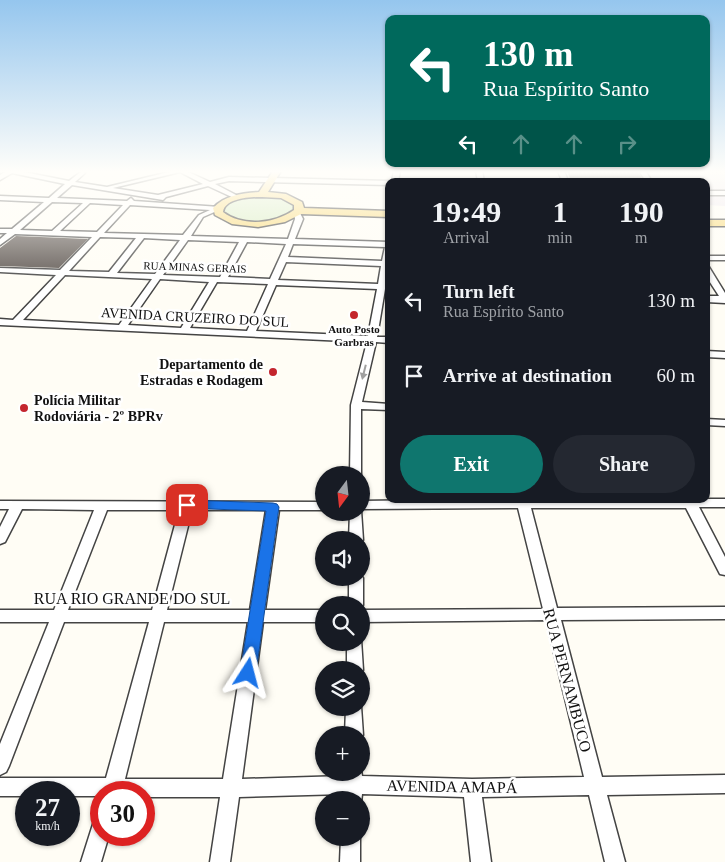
<!DOCTYPE html>
<meta charset="utf-8">
<style>
:root{--surface:#171b24;--page:#242831;--text:#f1f3f6;--muted:#9ea1a6;--accent:#0f766e}
body{margin:0;font-family:"Times New Roman",serif;background:var(--page);color:var(--text);height:100vh;display:flex;flex-direction:column;font-size:19px;white-space:nowrap}
*{box-sizing:border-box;margin:0}
p{font-size:16px;color:var(--muted)}
.icon{flex:none;width:28px;height:28px;fill:none;stroke:currentColor;stroke-width:2;stroke-linecap:round;stroke-linejoin:round}
.map{position:relative;flex:1;overflow:hidden}
.details{position:absolute;left:385px;top:178px;width:325px;height:325px;display:flex;flex-direction:column;background:var(--surface);border-radius:10px;box-shadow:0 1px 4px #0004}
.details>*{flex:none}
.hud{position:absolute;left:385px;top:15px;width:325px;height:152px;border-radius:10px;box-shadow:0 1px 4px #0004;background:#00695c;color:#fff;overflow:hidden}
.needle{width:32px;rotate:195deg}
.tools{position:absolute;left:315px;top:466px;display:grid;gap:10px}
.tools a{display:grid;place-items:center;width:55px;height:55px;border-radius:50%;background:var(--surface);box-shadow:0 1px 4px #0004;font-size:25px}
.speed{position:absolute;left:15px;top:781px;display:flex;gap:10px;font-size:25px;font-weight:700;text-align:center}
.speed>*{display:grid;place-content:center;width:65px;height:65px;border-radius:50%;background:var(--surface);box-shadow:0 1px 4px #0004;line-height:1}
.speed small{font-size:12px;font-weight:400}
.speed .limit{border:8px solid #d22;background:#fff;color:#111}
.pin{position:absolute;display:grid;place-items:center;width:42px;height:42px;color:#fff;margin:-21px;border-radius:10px;box-shadow:0 2px 8px #0006}
.me{position:absolute;width:55px;margin:-28px;rotate:9deg;stroke-linejoin:round;filter:drop-shadow(0 0 4px #0008)}
.turn{display:flex;align-items:center;gap:18px;height:105px;padding:0 15px;font-size:22px}
.turn .icon{width:65px;height:65px;stroke-width:2.5}
.turn b{display:block;font-size:35px;line-height:42px}
.lanes{display:flex;align-items:center;height:48px;padding:0 15px;background:#0003;justify-content:center;gap:25px;direction:ltr}
.lanes .off{opacity:.35}
.eta{display:flex;justify-content:space-evenly;align-items:center;height:85px;text-align:center}
.eta b{font-size:30px;font-weight:600;line-height:35px}
.action{display:flex;gap:10px;margin-top:auto;padding:10px 15px}
.action a{flex:1;height:58px;border-radius:30px;background:var(--accent);color:#fff;font-size:20px;font-weight:600;line-height:58px;text-align:center}
.action a+a{background:var(--page);color:var(--text)}
ul{padding:0;list-style:none}
li{display:flex;align-items:center;gap:15px;height:75px;padding:0 15px}
li div{flex:1}
li b{display:block;font-size:19px}
li em{font-style:normal}
.map>svg:first-child{display:block}
</style>
<div class="map">
<svg width="725" height="862" viewBox="0 0 725 862">
<rect width="100%" height="100%" fill="#fffdf5"/>
<polygon fill="#eee6ef" points="644,171 725,171 725,206 706,205 706,181 652,181"/>
<path fill="#d5ebbd" d="M253 196 274 197 289 201 293 205 294 209C286 222 259 224 245 222 238 221 230 217 222 215V207L234 200Z"/>
<g fill="#5a524d">
<polygon points="567,171 637,171 644,181 571,181"/>
<polygon points="16,236 88,239 59,268 0,266 0,248"/>
</g>
<g fill="none" stroke-linecap="round" stroke-linejoin="round">
<defs>
<g id="minor">
<path d="M7 171H19L69 181 82 171 85 173 75 182 107 187 173 171H186L210 182 229 177 390 181 389 185 229 181 215 184 238 196V198H234L208 186 166 197 163 200 72 185 57 198 127 201 131 198 134 201 220 207 219 210 203 217 191 236 288 239 295 219 294 213 297 211 300 213 303 219 295 239 389 242V268L386 284H389V290L385 289 377 337H389V343L376 342 362 402 389 404V410L361 409V476L350 475 351 405 367 342 0 325V319L13 320 56 275 0 272V268L60 270 92 237 15 234 0 245V239L7 233H0V229H12L44 202 0 200V196L49 198 65 184 12 173 0 180V175ZM180 172 203 184 158 195 113 188ZM52 202 83 203 52 231 20 230ZM90 203 123 205 97 232 60 231ZM130 205 210 210 199 215 183 235 104 233ZM100 237 136 238 109 272 69 271ZM144 238 180 240 155 274 117 273ZM188 240 239 242 220 277 163 275ZM247 242 286 244 270 279 228 277ZM293 244 385 247 382 261 288 257ZM286 262 381 266 378 284 278 280ZM65 275 152 279 119 325 23 320ZM160 279 209 282 181 328 128 325ZM217 282 268 284 247 331 190 328ZM276 285 377 289 368 336 256 331Z"/>
<polygon points="394,171 400,171 398,181 392,181"/>
<polygon points="476,171 482,171 484,181 478,181"/>
<polygon points="558,171 564,171 568,181 562,181"/>
<polygon points="639,171 645,171 652,181 646,181"/>
<rect x="706" y="191" width="19" height="4"/>
<rect x="706" y="256" width="19" height="4"/>
<polygon points="706,267 709,267 725,293 725,303 706,302 706,296 719,296 706,276"/>
<polygon points="706,351 725,352 725,358 706,357"/>
<polygon points="706,419 725,420 725,426 706,425"/>
<path d="M516 499H725V507H699L725 557V575L720 574 686 508H531L557 608 725 607V619L561 620 602 777 725 775V793L607 795 625 862H605L589 795 482 797 491 862H471L464 797 362 794 361 803V800H344V794L239 797 230 862H210L220 797H144V792H101V796H69V792H26V796H0V778H106L149 622H64L9 766 6 772 0 775V744L49 622H0V610H54L94 510 22 509 5 542 0 544V527L9 509H0V501L324 502V510H279L265 610H324V622H263L242 779 344 776V772H361V770L362 776 472 779 584 777 546 620 361 622V610L543 609 518 508 361 509V501ZM107 510H179L152 610H68ZM192 510H266L250 610H167ZM164 622H248L223 779H125Z"/>
<polygon points="361,510 363,540 361,543 361,540 349,540 350,512 361,512"/>
<polygon points="361,575 363,578 363,605 361,609 361,605 349,605 349,578 361,578"/>
<polygon points="361,639 363,670 361,674 361,670 347,670 347,642 361,642"/>
<polygon points="361,706 363,735 361,738 361,735 345,735 346,708 361,708"/>
<polygon points="101,819 101,835 109,835 101,862 81,862 94,821"/>
<polygon points="341,838 360,838 360,862 340,862"/>
</g>
<g id="major">
<path d="M273 171H281L268 192 286 194 302 202 304 208 389 211V217L301 214 285 222 258 227 232 224 215 215 213 208C225 195 243 193 259 192ZM262 197 281 198 294 205V210C274 224 243 227 223 212 225 198 251 197 262 197Z"/>
<rect x="706" y="220" width="19" height="6"/>
</g>
</defs>
<use href="#minor" stroke="#444" stroke-width="3"/>
<use href="#major" stroke="#222" stroke-width="3"/>
<use href="#minor" fill="#fff" fill-rule="evenodd"/>
<use href="#major" fill="#f9d66b" fill-rule="evenodd"/>
</g>
<defs><path id="oneway-solid" d="M-6-.8H1V-3.2L6.5 0L1 3.2V.8H-6Z" transform="scale(1.25)"/></defs>
<use fill="#a0a0a0" href="#oneway-solid" transform="translate(364 372) rotate(104)"/>
<linearGradient id="sky" x2="0" y2="1"><stop stop-color="#95c6ee"/><stop offset="0.59" stop-color="#fffefa"/><stop offset="1" stop-color="#fffefa" stop-opacity="0"/></linearGradient>
<rect width="725" height="291" fill="url(#sky)"/>
<polygon fill="#1a73e8" stroke="#114b97" points="187,500 273,503 277,504 279,507 256,673 254,678 248,680 243,678 240,673 266,511 182,508 180,505"/>
<g fill="#c4262e" stroke="#fff" stroke-width="2">
<circle cx="354" cy="315" r="5"/>
<circle cx="273" cy="372" r="5"/>
<circle cx="24" cy="408" r="5"/>
</g>
<g text-anchor="middle" stroke-width="5" stroke-linejoin="round" paint-order="stroke">
<g font-size="11" fill="#111" stroke="#fff">
<text transform="translate(195 267) rotate(2)" y="4">RUA MINAS GERAIS</text>
</g>
<g font-size="11" font-weight="bold" fill="#111" stroke="#fff">
<text x="354" y="333">Auto Posto<tspan x="354" dy="13">Garbras</tspan></text>
</g>
<g font-size="14" fill="#111" stroke="#fff">
<text transform="translate(195 317) rotate(3)" y="5">AVENIDA CRUZEIRO DO SUL</text>
</g>
<g font-size="14" font-weight="bold" fill="#111" stroke="#fff" text-anchor="end">
<text x="263" y="369">Departamento de<tspan x="263" dy="16">Estradas e Rodagem</tspan></text>
<text x="34" y="405" text-anchor="start">Polícia Militar<tspan x="34" dy="16">Rodoviária - 2º BPRv</tspan></text>
</g>
<g font-size="16" fill="#111" stroke="#fff">
<text x="132" y="604">RUA RIO GRANDE DO SUL</text>
<text transform="translate(568 680) rotate(75)" y="6">RUA PERNAMBUCO</text>
<text transform="translate(452 786) rotate(1)" y="6">AVENIDA AMAPÁ</text>
</g>
</g>
</svg>
<div class="tools">
<a><svg class="needle" viewBox="-14 -14 28 28"><path d="M0-13l5 13h-10z" fill="#e53935"/><path d="M0 13l5-13h-10z" fill="#9ea1a6"/></svg></a>
<a><svg class="icon" aria-label="sound" viewBox="0 0 24 24"><path d="M4 9h4l5-4v14l-5-4H4zM17 9q2 3 0 6"/></svg></a>
<a><svg class="icon" aria-label="search" viewBox="0 0 24 24"><circle cx="10" cy="10" r="6"/><path d="M15 15l6 6"/></svg></a>
<a><svg class="icon" aria-label="layers" viewBox="0 0 24 24"><path d="M12 4l9 5-9 5-9-5zM3 14l9 5 9-5"/></svg></a>
<a>+</a>
<a>−</a>
</div>
<div class="speed"><div>27<small>km/h</small></div><div class="limit">30</div></div>
<div class="pin" style="left:187px;top:505px;background:#d93025"><svg class="icon" aria-label="arrive" viewBox="0 0 24 24"><path d="M6 21V4h12l-3 4 3 4H6"/></svg></div>
<svg class="me" style="left:248px;top:673px" viewBox="-20 -20 40 40"><path d="M0-17L14 15 0 8-14 15z" fill="#1a73e8" stroke="#fff" stroke-width="4"/></svg>
<div class="hud">
<div class="turn"><svg class="icon" aria-label="left" viewBox="0 0 24 24"><path d="M17 20v-9H6M10 6l-5 5 5 5"/></svg><div><b>130 m</b>Rua Espírito Santo</div></div>
<div class="lanes"><svg class="icon" aria-label="left" viewBox="0 0 24 24"><path d="M17 20v-9H6M10 6l-5 5 5 5"/></svg><svg class="icon off" aria-label="ahead" viewBox="0 0 24 24"><path d="M12 20V5M6 11l6-6 6 6"/></svg><svg class="icon off" aria-label="ahead" viewBox="0 0 24 24"><path d="M12 20V5M6 11l6-6 6 6"/></svg><svg class="icon off" aria-label="right" viewBox="0 0 24 24"><path d="M7 20v-9h11M14 6l5 5-5 5"/></svg></div>
</div>
<section class="details">
<div class="eta">
<div><b>19:49</b><p>Arrival</p></div>
<div><b>1</b><p>min</p></div>
<div><b>190</b><p>m</p></div>
</div>
<ul>
<li><svg class="icon" aria-label="left" viewBox="0 0 24 24"><path d="M17 20v-9H6M10 6l-5 5 5 5"/></svg><div><b>Turn left</b><p>Rua Espírito Santo</p></div><em>130 m</em></li>
<li><svg class="icon" aria-label="arrive" viewBox="0 0 24 24"><path d="M6 21V4h12l-3 4 3 4H6"/></svg><div><b>Arrive at destination</b></div><em>60 m</em></li>
</ul>
<div class="action"><a>Exit</a><a>Share</a></div>
</section>
</div>
